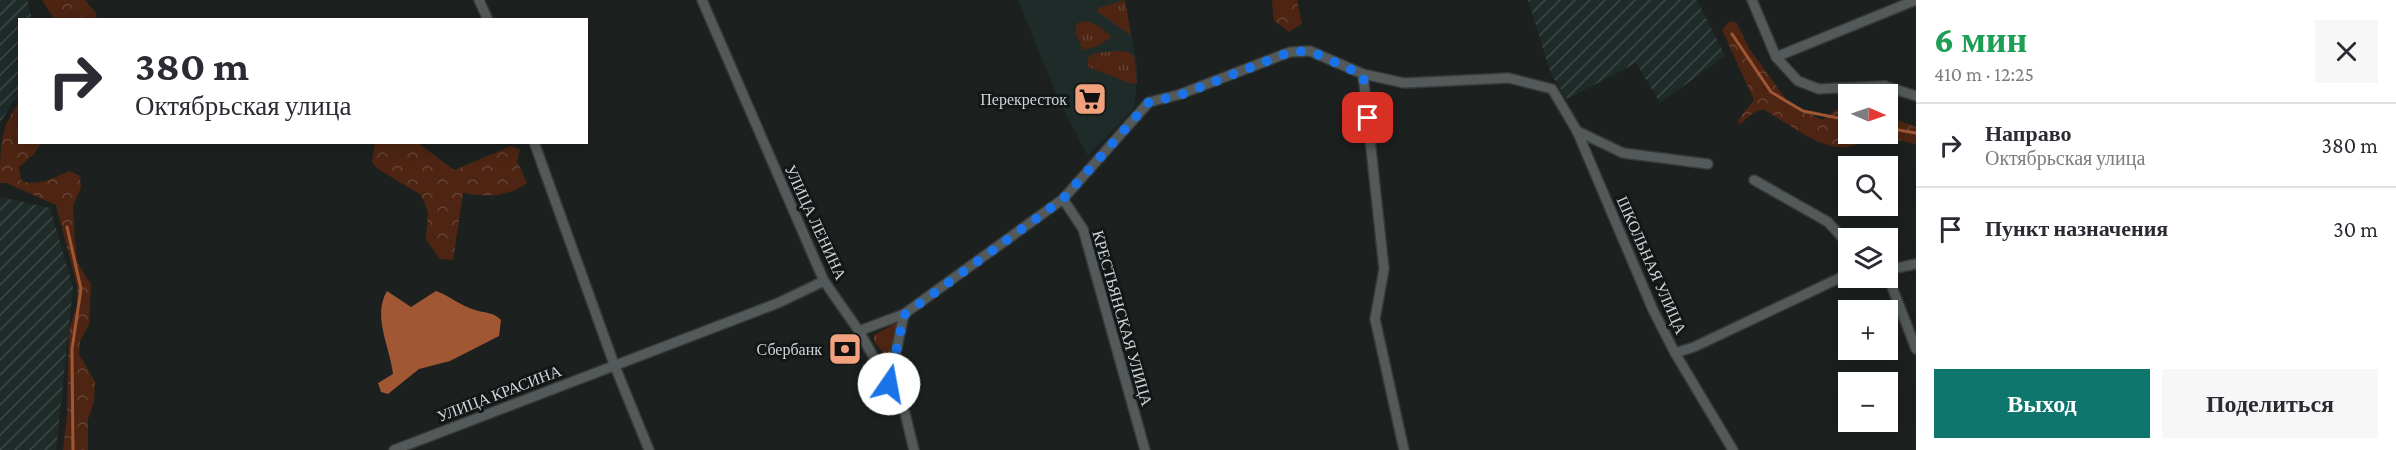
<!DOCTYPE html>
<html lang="ru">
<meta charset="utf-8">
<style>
:root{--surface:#fff;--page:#f7f7f7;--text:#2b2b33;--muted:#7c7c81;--line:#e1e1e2;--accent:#0f766e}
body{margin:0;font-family:"Crimson Pro",serif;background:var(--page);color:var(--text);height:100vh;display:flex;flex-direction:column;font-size:22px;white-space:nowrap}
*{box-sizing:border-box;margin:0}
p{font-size:20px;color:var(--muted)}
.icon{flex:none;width:33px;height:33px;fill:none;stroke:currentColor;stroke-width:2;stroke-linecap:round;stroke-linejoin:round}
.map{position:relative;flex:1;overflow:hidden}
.panel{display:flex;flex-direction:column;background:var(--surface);width:480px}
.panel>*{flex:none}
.banner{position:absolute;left:18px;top:18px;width:570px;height:126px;border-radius:0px;box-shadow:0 3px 15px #0003;background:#fff;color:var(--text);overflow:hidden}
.needle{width:39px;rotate:92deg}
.fabs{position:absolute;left:1838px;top:84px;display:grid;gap:12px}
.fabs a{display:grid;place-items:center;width:60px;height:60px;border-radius:0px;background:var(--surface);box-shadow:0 3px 15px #0003;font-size:30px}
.pin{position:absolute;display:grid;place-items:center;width:51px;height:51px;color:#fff;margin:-26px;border-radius:12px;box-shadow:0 3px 9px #0006}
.me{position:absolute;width:66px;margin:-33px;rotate:12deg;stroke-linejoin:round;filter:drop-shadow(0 0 4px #0008)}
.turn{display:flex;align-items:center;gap:21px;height:126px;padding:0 18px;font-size:27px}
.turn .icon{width:78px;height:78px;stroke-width:2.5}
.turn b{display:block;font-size:42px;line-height:51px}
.round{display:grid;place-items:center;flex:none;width:63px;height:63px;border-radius:0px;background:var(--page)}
.summary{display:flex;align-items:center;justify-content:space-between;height:102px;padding:0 18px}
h1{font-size:36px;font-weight:800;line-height:45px;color:#1e9e55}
.button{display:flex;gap:12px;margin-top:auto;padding:12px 18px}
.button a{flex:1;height:69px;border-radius:0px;background:var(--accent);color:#fff;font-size:24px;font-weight:800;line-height:69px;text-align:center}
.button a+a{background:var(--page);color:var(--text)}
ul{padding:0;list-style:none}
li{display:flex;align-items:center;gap:18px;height:84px;padding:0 18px;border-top:2px solid var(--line)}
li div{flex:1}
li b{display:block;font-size:22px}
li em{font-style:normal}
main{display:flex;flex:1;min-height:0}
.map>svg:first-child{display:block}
</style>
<main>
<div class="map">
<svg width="1916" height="450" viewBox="0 0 1916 450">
<defs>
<pattern id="industrial-furrows" width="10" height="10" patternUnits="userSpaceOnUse" patternTransform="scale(1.5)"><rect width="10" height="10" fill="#1e2b29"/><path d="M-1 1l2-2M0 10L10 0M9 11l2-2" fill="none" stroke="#3e4947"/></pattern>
<pattern id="grass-tufts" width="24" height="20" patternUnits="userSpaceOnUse" patternTransform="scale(1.5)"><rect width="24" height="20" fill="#4d2512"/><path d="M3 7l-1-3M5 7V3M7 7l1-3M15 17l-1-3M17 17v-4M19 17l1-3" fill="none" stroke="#664434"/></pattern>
<pattern id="forest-crowns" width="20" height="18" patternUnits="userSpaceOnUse" patternTransform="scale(1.5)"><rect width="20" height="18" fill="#4d2512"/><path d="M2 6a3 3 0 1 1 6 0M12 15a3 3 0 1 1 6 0" fill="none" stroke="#664434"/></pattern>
</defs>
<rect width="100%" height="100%" fill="#1c2120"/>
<polygon fill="#1e2b29" points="1018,0 1125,0 1138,71 1134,108 1088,156 1061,105"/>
<g fill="url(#industrial-furrows)">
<polygon points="0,0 27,0 32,19 20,20 19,97 13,102 0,123"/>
<polygon points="1528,0 1697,0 1725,56 1660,103 1636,63 1567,99 1551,74"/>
<polygon points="0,197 50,208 73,287 56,450 0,450"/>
</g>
<g fill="url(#grass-tufts)">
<polygon points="1125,0 1131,35 1130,35 1098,12 1098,8"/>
<polygon points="1086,21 1099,26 1112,37 1098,46 1083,50 1075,32 1077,23"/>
<polygon points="1116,51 1128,52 1134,56 1137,83 1132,84 1088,67 1088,58 1096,53"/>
<polygon points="896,323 897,327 890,354 886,357 874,341 874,335"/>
</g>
<g fill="url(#forest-crowns)">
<polygon points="42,0 85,0 96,13 97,19 54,19"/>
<polygon points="1272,0 1297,0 1302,24 1289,32 1274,21"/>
<path d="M1730 21 1737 23 1749 48 1788 102 1822 120 1837 109 1848 106V134H1887V116L1916 127V144L1871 134C1867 138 1861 143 1856 145 1826 157 1788 122 1762 109L1753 113 1739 125 1738 120 1754 100 1722 30Z"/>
<path d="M19 103 20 142 41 143 34 154 19 167 21 180C35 188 56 177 69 171L80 176 81 188 73 206 75 243 78 264 91 285 89 324 80 341 79 354 95 382 94 402 88 419V450H63L67 415 69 330 77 305V286L56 205 6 183H0C0 151 0 126 19 103Z"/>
<path d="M375 143H418L454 170 511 146 520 150 517 161 527 183C507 198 485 197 463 193L453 260 440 259 426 240 428 212 421 195 378 169 372 162Z"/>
</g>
<path fill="#a15734" d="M387 291 411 307 436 291C450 296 461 306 475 310 484 313 494 312 501 320L499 336 450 361 419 369 388 394 381 392 378 383 393 374C390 347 372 316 387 291Z"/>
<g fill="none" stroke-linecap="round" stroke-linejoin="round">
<g stroke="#a15734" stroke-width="3">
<polyline points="1732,34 1771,92 1803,111 1848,120"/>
<polyline points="1887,128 1916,133"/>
<polyline points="67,227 81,289 72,349 73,450"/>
</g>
<defs>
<g id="minor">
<polyline points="479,0 488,20"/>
<polyline points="702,0 824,281 859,331 905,413 914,450"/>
<polyline points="1752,0 1776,57 1798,81 1819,89 1885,86 1916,96"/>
<polyline points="1776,57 1916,0"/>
<polyline points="1363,74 1384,269 1375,319 1404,450"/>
<polyline points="1577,131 1623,153 1708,164"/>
<polyline points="534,142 614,364 649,450"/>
<polyline points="1754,180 1828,222 1848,244"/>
<polyline points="1063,199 1083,229 1145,450"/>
<polyline points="1887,270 1916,264"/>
<polyline points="1887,274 1916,349"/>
<polyline points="904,314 1063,199 1149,102 1178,95 1290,52 1310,51 1363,74 1404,83 1509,78 1552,89 1577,131 1653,310 1675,353 1733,450"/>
<polyline points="859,331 904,314 889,385"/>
<polyline points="1675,353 1694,347 1848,274"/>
<polyline points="394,450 778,303 824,281"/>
</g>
</defs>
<use href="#minor" stroke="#373a3a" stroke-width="12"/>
<use href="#minor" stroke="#545a59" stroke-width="9"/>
</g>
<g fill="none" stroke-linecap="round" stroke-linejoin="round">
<polyline stroke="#1a73e8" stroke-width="10" stroke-dasharray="0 18" points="889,384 904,315 1063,199 1149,102 1178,96 1290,52 1310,51 1363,75 1368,118"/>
</g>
<defs>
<symbol id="supermarket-square" viewBox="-11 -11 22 22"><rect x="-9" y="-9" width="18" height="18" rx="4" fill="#f1a17d" stroke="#121717"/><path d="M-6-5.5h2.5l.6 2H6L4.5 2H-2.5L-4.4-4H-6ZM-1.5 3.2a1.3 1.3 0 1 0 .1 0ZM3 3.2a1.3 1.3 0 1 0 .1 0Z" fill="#111"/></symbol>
<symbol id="bank-square" viewBox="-11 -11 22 22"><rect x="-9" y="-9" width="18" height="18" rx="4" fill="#f1a17d" stroke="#121717"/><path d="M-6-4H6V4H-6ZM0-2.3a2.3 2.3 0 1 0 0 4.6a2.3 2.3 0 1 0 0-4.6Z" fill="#111"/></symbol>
</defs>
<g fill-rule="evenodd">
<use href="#supermarket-square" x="1071" y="80" width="38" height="38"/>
<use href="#bank-square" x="826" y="330" width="38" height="38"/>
</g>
<g text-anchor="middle" stroke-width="6" stroke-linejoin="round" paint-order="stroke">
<g font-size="16" fill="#d1d4d4" stroke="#121717" text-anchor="end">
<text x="1067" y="105">Перекресток</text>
<text x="822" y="355">Сбербанк</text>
</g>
<g font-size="16" fill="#d1d4d4" stroke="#121717">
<text transform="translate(816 222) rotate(65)" y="6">УЛИЦА ЛЕНИНА</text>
<text transform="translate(1652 265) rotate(66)" y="6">ШКОЛЬНАЯ УЛИЦА</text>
<text transform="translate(1123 318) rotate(74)" y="6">КРЕСТЬЯНСКАЯ УЛИЦА</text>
<text transform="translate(499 393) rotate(-21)" y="6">УЛИЦА КРАСИНА</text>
</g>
</g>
</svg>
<div class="fabs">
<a><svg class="needle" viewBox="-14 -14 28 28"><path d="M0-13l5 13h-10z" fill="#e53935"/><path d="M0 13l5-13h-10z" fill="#7c7c81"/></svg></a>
<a><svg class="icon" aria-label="search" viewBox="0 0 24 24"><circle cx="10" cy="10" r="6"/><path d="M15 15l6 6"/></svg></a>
<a><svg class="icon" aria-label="layers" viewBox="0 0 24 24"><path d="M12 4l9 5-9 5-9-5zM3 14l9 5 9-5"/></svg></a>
<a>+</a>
<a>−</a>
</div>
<div class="pin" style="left:1368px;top:118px;background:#d93025"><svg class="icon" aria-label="arrive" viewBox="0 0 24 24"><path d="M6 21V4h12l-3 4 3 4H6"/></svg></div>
<svg class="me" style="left:889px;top:384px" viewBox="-20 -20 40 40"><circle r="19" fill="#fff"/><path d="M0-13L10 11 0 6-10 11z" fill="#1a73e8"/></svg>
<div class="banner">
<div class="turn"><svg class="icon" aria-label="right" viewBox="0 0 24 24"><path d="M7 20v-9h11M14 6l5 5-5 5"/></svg><div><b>380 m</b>Октябрьская улица</div></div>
</div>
</div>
<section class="panel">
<div class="summary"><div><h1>6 мин</h1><p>410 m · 12:25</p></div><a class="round"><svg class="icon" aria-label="close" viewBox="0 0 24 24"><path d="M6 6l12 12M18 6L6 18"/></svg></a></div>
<ul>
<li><svg class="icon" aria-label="right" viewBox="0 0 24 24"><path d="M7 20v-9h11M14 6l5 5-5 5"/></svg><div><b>Направо</b><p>Октябрьская улица</p></div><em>380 m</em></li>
<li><svg class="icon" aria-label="arrive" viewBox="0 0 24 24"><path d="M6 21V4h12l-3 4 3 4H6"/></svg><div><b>Пункт назначения</b></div><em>30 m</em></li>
</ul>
<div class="button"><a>Выход</a><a>Поделиться</a></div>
</section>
</main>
